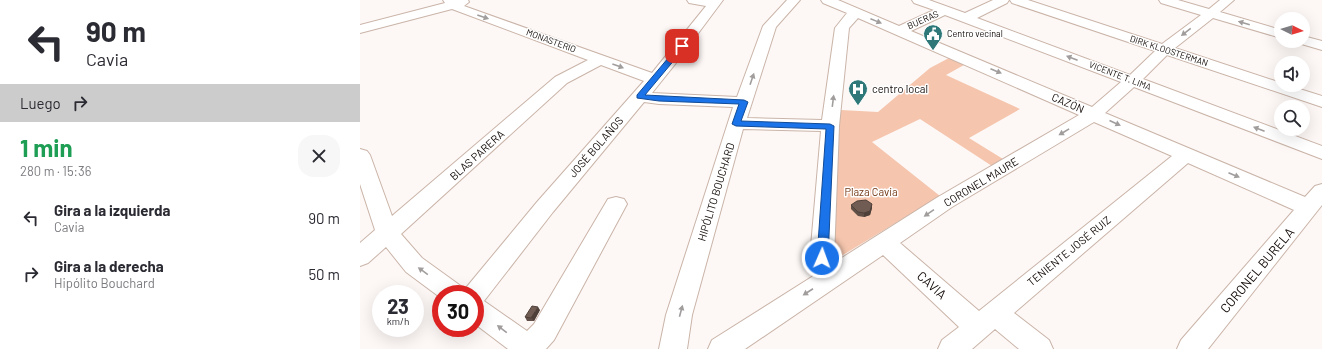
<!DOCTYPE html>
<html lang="es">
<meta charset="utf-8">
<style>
:root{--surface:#fff;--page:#f7f7f7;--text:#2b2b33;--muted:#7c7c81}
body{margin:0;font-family:Barlow,sans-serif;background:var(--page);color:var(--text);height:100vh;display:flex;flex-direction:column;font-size:15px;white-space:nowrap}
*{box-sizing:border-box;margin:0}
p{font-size:13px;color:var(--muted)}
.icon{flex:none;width:22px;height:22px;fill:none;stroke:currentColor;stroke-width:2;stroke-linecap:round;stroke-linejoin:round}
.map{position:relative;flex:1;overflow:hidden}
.drawer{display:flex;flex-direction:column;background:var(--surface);width:360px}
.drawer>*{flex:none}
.top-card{background:#fff;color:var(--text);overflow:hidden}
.needle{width:26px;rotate:95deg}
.controls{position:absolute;left:914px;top:12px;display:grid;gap:8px}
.controls a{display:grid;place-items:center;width:36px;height:36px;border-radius:50%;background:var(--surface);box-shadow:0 4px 16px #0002;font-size:20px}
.speed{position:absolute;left:12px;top:285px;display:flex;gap:8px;font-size:20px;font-weight:700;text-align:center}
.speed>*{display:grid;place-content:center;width:52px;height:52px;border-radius:50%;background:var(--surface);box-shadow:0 4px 16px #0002;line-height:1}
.speed small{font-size:10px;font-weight:400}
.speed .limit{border:6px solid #d22;background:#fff;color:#111}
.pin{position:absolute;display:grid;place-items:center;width:34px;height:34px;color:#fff;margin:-17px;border-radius:8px;box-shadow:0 2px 6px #0006}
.me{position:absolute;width:44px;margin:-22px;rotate:2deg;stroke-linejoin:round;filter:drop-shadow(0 0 3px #0008)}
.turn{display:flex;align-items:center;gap:14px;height:84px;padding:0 20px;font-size:18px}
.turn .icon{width:52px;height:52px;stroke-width:2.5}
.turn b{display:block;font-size:28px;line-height:34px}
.then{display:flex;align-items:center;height:38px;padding:0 20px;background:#0003;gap:8px;font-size:15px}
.round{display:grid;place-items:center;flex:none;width:42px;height:42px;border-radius:16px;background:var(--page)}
.summary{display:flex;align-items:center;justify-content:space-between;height:68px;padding:0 20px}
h1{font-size:24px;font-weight:700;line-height:30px;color:#1e9e55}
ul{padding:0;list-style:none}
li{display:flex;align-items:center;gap:12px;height:56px;padding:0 20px}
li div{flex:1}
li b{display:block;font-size:15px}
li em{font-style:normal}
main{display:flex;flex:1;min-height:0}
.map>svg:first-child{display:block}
</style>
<main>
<section class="drawer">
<div class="top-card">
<div class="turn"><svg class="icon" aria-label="left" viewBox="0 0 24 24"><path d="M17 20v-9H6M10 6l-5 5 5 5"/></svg><div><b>90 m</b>Cavia</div></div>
<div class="then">Luego<svg class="icon" aria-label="right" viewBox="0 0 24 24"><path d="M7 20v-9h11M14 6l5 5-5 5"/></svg></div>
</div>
<div class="summary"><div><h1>1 min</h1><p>280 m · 15:36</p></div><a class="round"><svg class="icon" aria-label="close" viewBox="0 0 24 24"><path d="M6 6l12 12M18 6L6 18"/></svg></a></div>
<ul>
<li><svg class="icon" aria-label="left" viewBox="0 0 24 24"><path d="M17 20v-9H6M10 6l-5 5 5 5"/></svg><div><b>Gira a la izquierda</b><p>Cavia</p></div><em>90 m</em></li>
<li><svg class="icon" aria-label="right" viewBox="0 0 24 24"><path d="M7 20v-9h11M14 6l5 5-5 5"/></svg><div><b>Gira a la derecha</b><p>Hipólito Bouchard</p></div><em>50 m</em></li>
</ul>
</section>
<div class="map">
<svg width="962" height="349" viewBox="0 0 962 349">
<rect width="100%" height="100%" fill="#fdf8f6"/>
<polygon fill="#f5c5ad" points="589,58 604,65 586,75 660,109 609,138 643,159 632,166 560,119 512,142 580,196 478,258 473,259 465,251 481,110 518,112 570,68"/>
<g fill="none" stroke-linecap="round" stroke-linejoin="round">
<defs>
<g id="minor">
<path d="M83 0H108L109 2 104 6 292 73 346 6 329 3 327 0H363L316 63 292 93 377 97 403 26 427 0H440L416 27 387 118 462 120 475 28 487 13 463 3 461 0H478L539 26 574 10 554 3 552 0H569L605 13 633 0H649L647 3 617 18 770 75 795 51 652 3 650 0H668L802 44 841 15 801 3 799 0H818L849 9 860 0H874L860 12 921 30V38L853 18 815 48 921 83V85H927L962 96V107L807 55 783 79 962 146V159L774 87 745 113 945 197 955 186 962 184V205L848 349H817L821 340 934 210 828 163 654 313 689 340 693 349H659L635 329 612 349H578L582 340 599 327 523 255 385 349H348L352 340 458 273 450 258 461 131 383 129 332 315 327 349H299L306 315 373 107 299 104 284 102 193 212 124 301 167 331 174 324 248 199 256 197 264 199 267 204 194 340 186 349H148L115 324V294H81V298L46 272 26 247 8 263 0 266V243L15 230 0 184V149L7 151 10 155 32 216 195 77 228 60 92 9 0 33V25L85 3ZM585 15 761 82 732 107 551 31ZM498 18 719 115 578 197 477 261 474 258 479 126 489 28ZM241 65 284 81 177 202 105 289 62 258 41 234 207 83ZM734 122 812 156 619 311 540 243 592 207Z"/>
<polygon points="943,36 962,41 962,50 938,43 937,41 943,41"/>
</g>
</defs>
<use href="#minor" stroke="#cab4a8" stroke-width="2"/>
<use href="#minor" fill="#fff" fill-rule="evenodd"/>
</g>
<g fill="#604f47">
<polygon points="491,205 512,208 510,215 504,217 498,216 491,209"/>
<polygon points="180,310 174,321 167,321 165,317"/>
</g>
<g fill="#4e4039">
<polygon points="512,204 512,208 510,215 504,217 504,213"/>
<polygon points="178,307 180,310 174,321 171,318"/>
</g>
<g fill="#705c52" stroke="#4e4039">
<polygon points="506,200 512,204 510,211 504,213 498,212 491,205 497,201"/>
<polygon points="172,306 178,307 171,318 165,317"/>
</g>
<defs><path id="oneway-solid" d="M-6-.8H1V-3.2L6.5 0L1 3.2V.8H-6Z"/></defs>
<g fill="#a09d9c">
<use href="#oneway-solid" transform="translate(123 17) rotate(19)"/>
<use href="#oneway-solid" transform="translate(516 21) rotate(22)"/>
<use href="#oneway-solid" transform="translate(884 23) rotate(-164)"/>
<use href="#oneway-solid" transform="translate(826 32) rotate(142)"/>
<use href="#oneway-solid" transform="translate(712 58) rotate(-159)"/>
<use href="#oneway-solid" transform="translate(258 66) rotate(20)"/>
<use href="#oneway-solid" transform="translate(636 71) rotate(23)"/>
<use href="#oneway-solid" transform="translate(392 79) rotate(-71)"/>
<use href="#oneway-solid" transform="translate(473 101) rotate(-83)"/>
<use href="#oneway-solid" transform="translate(755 123) rotate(24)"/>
<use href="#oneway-solid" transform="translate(899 129) rotate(-159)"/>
<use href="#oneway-solid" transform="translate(704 132) rotate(149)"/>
<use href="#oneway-solid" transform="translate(874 175) rotate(23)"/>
<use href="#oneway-solid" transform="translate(569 213) rotate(146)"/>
<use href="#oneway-solid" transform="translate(63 271) rotate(-144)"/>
<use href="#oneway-solid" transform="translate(448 292) rotate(147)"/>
<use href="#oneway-solid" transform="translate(321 311) rotate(-75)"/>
<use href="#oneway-solid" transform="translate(142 329) rotate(-143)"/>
</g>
<polygon fill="#1a73e8" stroke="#114b97" points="320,44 326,46 285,95 384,100 388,102 381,121 470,124 474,126 468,258 466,261 462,262 459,261 457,258 466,129 376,126 372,124 379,104 299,101 277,98 277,95"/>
<defs>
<symbol id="civic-pin" viewBox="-11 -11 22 30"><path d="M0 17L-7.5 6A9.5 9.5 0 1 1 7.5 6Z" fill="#2e787a" stroke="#fff"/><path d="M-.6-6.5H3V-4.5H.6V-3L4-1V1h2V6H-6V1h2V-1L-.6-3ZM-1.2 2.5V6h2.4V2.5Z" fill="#fff"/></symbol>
<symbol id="hospital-pin" viewBox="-11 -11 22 30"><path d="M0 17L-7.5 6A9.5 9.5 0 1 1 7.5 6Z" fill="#2e787a" stroke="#fff"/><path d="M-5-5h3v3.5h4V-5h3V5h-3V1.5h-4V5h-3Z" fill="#fff"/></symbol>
</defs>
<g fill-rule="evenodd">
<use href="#civic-pin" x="562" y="23" width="22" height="30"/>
<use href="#hospital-pin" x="487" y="78" width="22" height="30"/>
</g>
<g text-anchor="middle" stroke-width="3" stroke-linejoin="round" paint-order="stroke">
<g font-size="9" fill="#120a07" stroke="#fff">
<text transform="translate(563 20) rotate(-24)" y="3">BUERAS</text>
<text transform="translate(191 41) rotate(20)" y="3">MONASTERIO</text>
<text transform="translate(809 51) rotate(18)" y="3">DIRK KLOOSTERMAN</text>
<text transform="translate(760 76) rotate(21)" y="3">VICENTE T. LIMA</text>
</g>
<g font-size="9" fill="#120a07" stroke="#fff" text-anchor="start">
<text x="587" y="37">Centro vecinal</text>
</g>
<g font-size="11" fill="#120a07" stroke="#fff" text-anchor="start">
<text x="512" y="93">centro local</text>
</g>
<g font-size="11" fill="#120a07" stroke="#fff">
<text transform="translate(708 103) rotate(23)" y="4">CAZÓN</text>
<text transform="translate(236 147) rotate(-49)" y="4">JOSÉ BOLAÑOS</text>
<text transform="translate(117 155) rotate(-42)" y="4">BLAS PARERA</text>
<text transform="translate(621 182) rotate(-31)" y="4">CORONEL MAURE</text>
<text transform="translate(356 192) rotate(-73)" y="4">HIPÓLITO BOUCHARD</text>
<text transform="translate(709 251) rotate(-39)" y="4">TENIENTE JOSÉ RUIZ</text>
</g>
<g font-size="11" fill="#733816" stroke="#fff">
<text x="511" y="196">Plaza Cavia</text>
</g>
<g font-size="13" fill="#120a07" stroke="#fff">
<text transform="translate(897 270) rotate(-50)" y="5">CORONEL BURELA</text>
<text transform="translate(572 285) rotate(42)" y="5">CAVIA</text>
</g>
</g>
</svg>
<div class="controls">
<a><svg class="needle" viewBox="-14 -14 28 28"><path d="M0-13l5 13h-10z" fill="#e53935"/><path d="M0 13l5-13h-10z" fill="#7c7c81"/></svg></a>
<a><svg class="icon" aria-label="sound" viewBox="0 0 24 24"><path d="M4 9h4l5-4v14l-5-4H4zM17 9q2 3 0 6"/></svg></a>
<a><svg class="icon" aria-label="search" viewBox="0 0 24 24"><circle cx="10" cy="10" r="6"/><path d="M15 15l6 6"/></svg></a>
</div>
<div class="speed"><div>23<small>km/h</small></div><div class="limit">30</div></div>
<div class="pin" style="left:322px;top:46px;background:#d93025"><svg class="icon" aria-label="arrive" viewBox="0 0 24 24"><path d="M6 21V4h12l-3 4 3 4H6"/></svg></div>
<svg class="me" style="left:462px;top:258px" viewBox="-20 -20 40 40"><circle r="17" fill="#1a73e8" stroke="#fff" stroke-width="3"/><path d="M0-11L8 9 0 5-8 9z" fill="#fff"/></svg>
</div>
</main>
